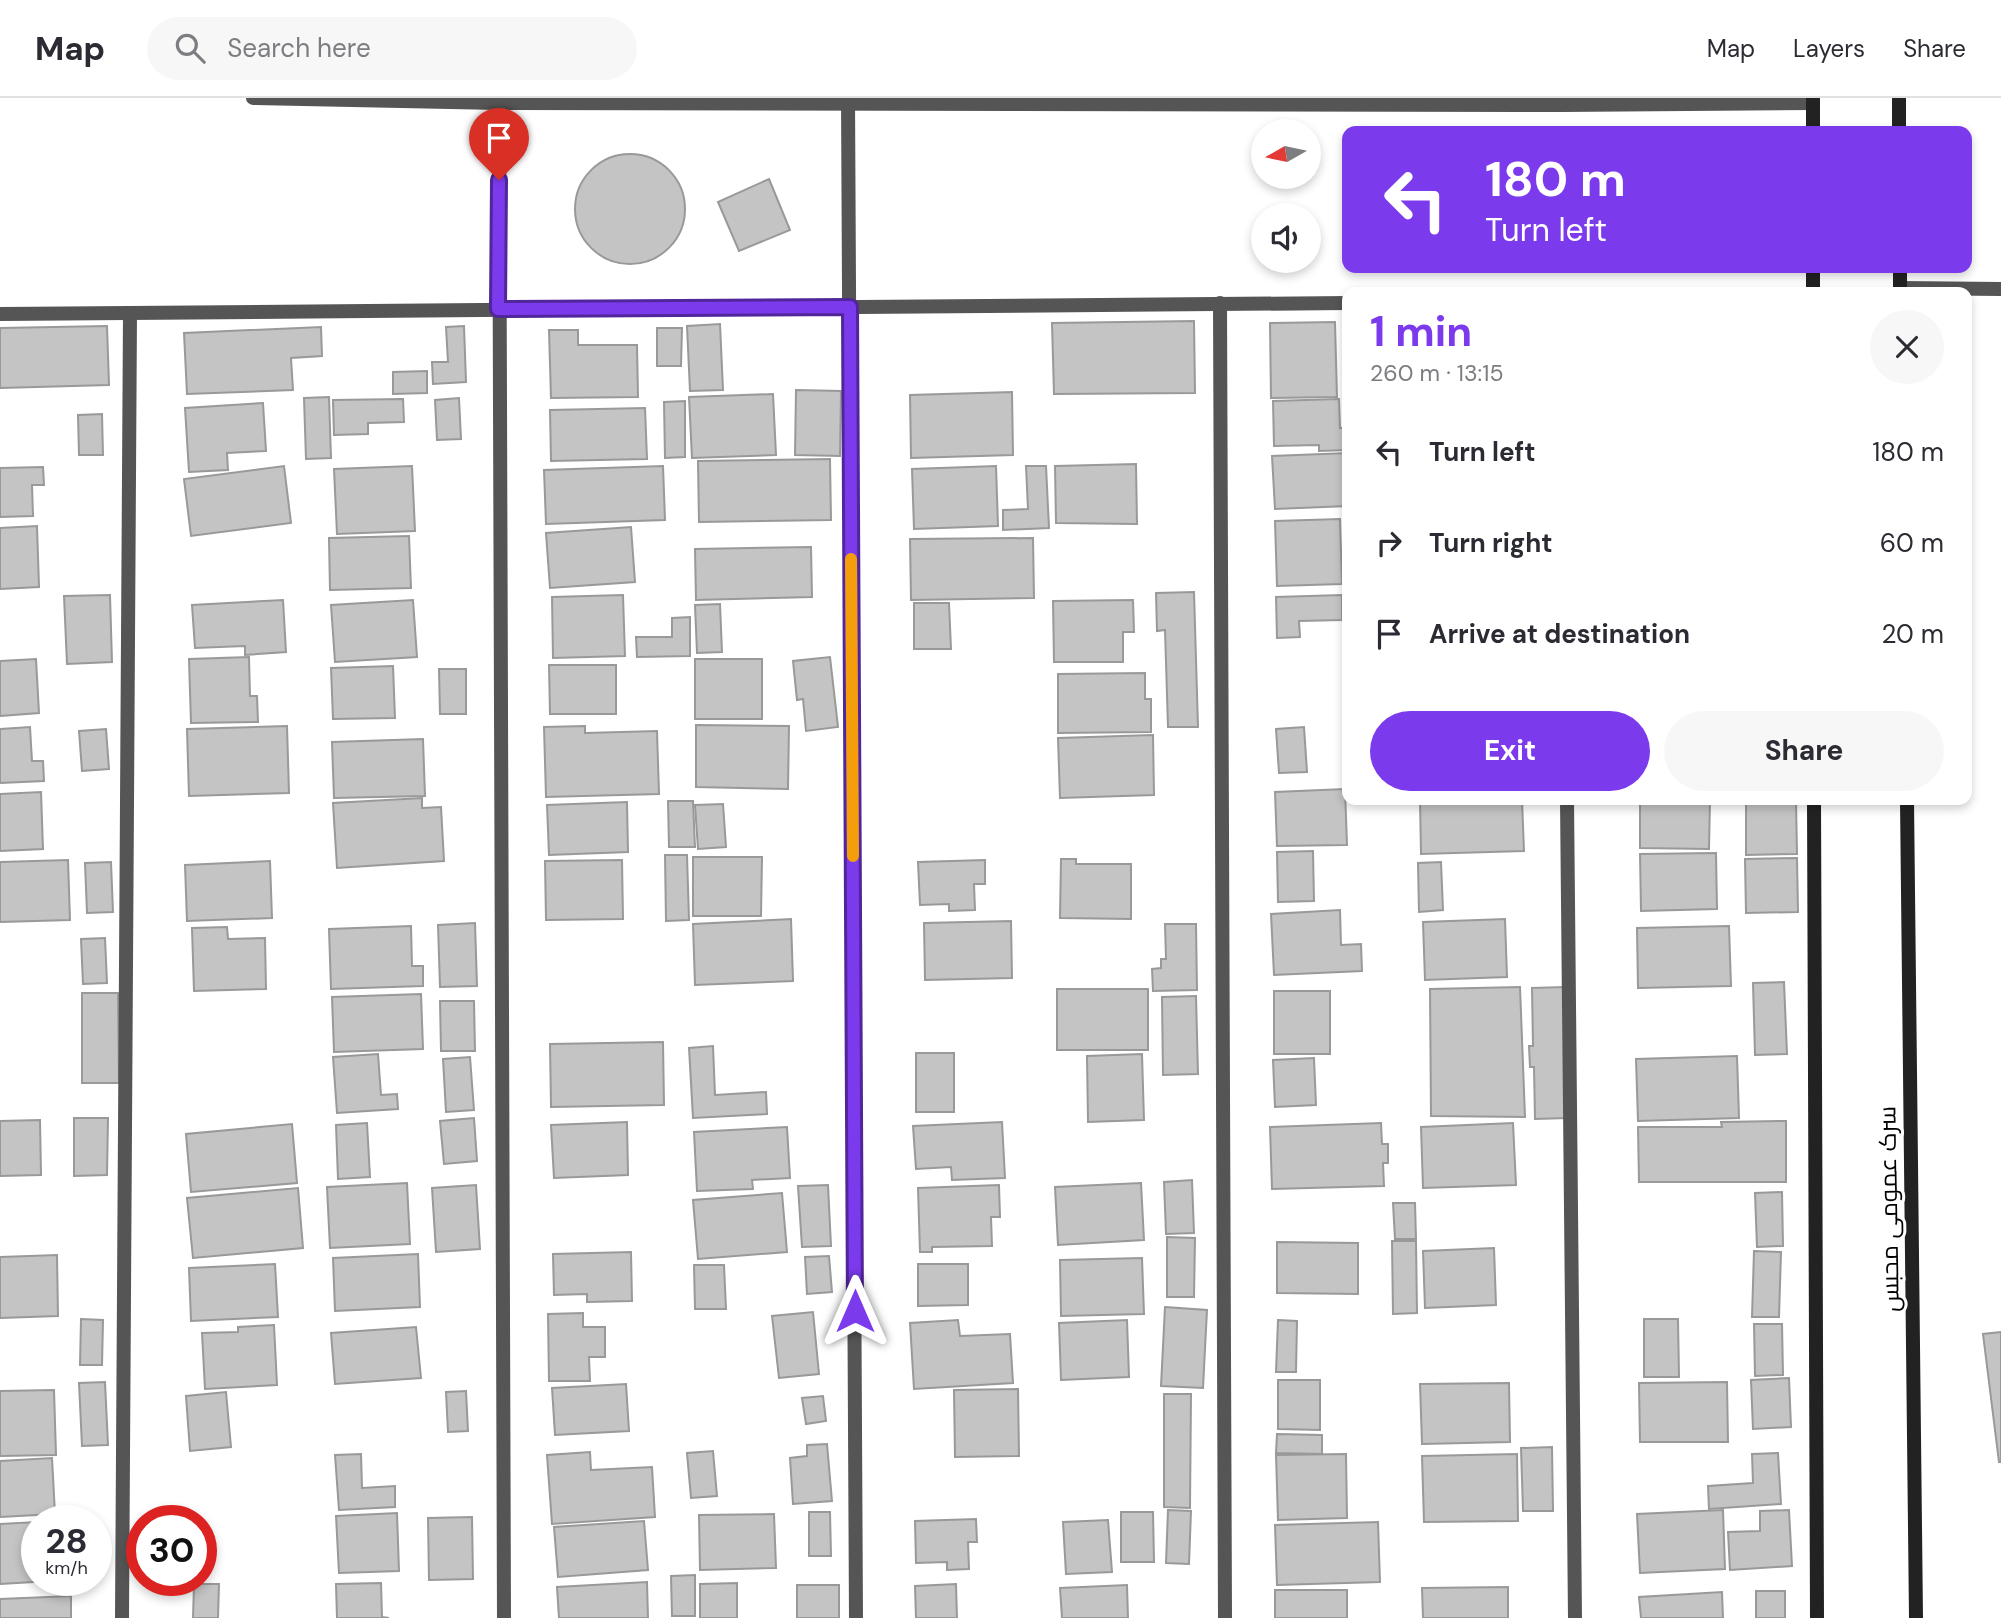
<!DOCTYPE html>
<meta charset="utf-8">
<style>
:root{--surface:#fff;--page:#f7f7f7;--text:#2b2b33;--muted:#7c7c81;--line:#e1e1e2;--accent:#7c3aed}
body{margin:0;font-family:"DM Sans",Cairo,sans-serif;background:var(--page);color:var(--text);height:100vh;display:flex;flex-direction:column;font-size:26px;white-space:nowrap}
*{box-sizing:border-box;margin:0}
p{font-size:23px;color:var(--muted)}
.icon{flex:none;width:38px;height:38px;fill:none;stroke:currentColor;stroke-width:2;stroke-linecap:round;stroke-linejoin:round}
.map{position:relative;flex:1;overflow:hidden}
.panel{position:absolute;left:1342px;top:189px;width:630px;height:518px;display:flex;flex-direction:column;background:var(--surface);border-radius:14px;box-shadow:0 4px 10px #0003}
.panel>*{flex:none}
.guide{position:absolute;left:1342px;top:28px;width:630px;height:147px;border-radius:14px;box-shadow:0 4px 10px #0003;background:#7c3aed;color:#fff;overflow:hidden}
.needle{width:46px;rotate:261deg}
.fabs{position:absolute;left:1251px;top:21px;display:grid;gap:14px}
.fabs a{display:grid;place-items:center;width:70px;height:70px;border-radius:50%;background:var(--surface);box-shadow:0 4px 10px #0003;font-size:35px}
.speed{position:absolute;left:21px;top:1407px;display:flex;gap:14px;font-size:35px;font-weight:700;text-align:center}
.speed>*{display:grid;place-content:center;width:91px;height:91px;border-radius:50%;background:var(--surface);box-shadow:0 4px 10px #0003;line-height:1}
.speed small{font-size:18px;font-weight:400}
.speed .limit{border:10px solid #d22;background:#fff;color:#111}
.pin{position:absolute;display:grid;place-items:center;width:60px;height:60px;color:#fff;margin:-72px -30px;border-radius:50% 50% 50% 0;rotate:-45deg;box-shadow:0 0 7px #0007}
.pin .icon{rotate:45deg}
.me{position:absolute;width:77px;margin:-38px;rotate:0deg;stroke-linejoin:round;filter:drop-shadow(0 0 5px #0008)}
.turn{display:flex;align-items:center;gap:24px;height:147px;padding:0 28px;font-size:32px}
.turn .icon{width:91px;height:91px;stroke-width:2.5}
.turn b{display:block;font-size:49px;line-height:60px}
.round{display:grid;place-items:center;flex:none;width:74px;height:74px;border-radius:37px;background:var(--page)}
.overview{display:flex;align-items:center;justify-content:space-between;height:119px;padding:0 28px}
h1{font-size:42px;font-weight:700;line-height:52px;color:var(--accent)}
.action{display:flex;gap:14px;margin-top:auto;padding:14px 28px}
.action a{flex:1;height:80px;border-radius:42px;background:var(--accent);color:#fff;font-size:28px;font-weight:700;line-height:80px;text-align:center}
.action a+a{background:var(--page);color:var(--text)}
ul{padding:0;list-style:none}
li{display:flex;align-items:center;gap:21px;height:91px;padding:0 28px}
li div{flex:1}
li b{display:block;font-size:26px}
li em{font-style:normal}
header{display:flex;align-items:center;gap:42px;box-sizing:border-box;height:98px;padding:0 35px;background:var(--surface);border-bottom:2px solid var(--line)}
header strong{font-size:33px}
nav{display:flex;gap:38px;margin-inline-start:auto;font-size:24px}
.search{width:490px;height:63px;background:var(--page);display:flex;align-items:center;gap:18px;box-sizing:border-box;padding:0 24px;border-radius:38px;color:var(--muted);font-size:26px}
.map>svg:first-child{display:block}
</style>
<header>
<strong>Map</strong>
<div class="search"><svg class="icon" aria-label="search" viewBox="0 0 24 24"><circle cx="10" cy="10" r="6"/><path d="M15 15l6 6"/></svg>Search here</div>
<nav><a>Map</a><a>Layers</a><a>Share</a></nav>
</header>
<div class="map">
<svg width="2001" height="1520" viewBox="0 0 2001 1520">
<rect width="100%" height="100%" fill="#fff"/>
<g fill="#c4c4c4" stroke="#999" stroke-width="2">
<circle cx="630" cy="111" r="55"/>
<polygon points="769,81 790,132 739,153 718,104"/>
<polygon points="1194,223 1195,295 1054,296 1052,225"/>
<polygon points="1335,224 1337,299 1271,300 1270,225"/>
<polygon points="720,226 723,292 690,293 687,228"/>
<polygon points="107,228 109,287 0,290 0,230"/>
<polygon points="464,228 466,284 433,286 432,264 448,264 446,229"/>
<polygon points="321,229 322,258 291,260 293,292 187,296 184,235"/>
<polygon points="657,230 682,230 681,268 657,268"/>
<polygon points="549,232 578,232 578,247 637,247 638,299 551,300"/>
<polygon points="427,273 427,295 393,296 393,274"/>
<polygon points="796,292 841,293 840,358 795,357"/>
<polygon points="1012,294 1013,357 911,360 910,297"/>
<polygon points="773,296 776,357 692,360 689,299"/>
<polygon points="329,299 331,360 306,361 304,300"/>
<polygon points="459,300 461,341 437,342 435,302"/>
<polygon points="403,301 404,324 368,325 368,336 334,337 333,302"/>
<polygon points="1339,301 1340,330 1348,330 1348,352 1319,353 1319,347 1274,348 1273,303"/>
<polygon points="685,303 685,359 665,360 664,304"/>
<polygon points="263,305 266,353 227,355 228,372 189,374 185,310"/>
<polygon points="645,310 647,361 551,363 550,312"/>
<polygon points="102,316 103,357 79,357 78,317"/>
<polygon points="1348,355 1348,408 1275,411 1272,358"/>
<polygon points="830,361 831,422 699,424 698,363"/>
<polygon points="1136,366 1137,426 1056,425 1055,368"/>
<polygon points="284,368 291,425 191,438 184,381"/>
<polygon points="412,368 415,433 337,436 334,371"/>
<polygon points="663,368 665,422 546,426 544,372"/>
<polygon points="996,368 998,428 914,431 912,371"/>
<polygon points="1026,368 1046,368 1049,430 1003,432 1003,412 1028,411"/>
<polygon points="43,369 44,387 32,387 33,418 0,419 0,370"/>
<polygon points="1340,421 1342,486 1277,488 1275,423"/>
<polygon points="37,428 39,489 0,491 0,430"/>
<polygon points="631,429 635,484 550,490 546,435"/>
<polygon points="409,438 411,490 330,492 329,440"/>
<polygon points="1033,440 1034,500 911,502 910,441"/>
<polygon points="811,449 812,499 696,502 695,451"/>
<polygon points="1194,494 1198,629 1168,629 1165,532 1157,533 1156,495"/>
<polygon points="110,497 112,564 67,566 64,498"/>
<polygon points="623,497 625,558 553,560 552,499"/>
<polygon points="1342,497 1342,522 1299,523 1300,539 1277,540 1276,499"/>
<polygon points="283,502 286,554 245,557 245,548 195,550 192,507"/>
<polygon points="413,502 417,559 335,564 331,507"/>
<polygon points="1133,502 1134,534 1123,534 1123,564 1054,564 1053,503"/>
<polygon points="914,505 949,505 951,551 914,551"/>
<polygon points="720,506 722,554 697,555 695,507"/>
<polygon points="690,519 690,558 637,559 636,539 672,539 672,520"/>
<polygon points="249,559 250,598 257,598 258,624 191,625 189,561"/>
<polygon points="830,559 838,629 806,633 803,601 797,602 793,563"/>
<polygon points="36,561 39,615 0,618 0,563"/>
<rect x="695" y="561" width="67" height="60"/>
<polygon points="549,567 616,567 616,616 550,616"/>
<polygon points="393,568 395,620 333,621 331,570"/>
<polygon points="439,571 466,571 466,616 440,616"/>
<polygon points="1145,575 1145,601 1151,601 1151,634 1058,635 1058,576"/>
<polygon points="696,627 789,628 788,691 696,689"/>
<polygon points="287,628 289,695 189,698 187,631"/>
<polygon points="585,628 585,635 657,633 659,696 546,699 544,629"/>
<polygon points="30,629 32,663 43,663 44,683 0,685 0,631"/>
<polygon points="1304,629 1307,674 1279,675 1276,631"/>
<polygon points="106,631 109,671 82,673 79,633"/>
<polygon points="1153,637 1154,697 1060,700 1058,640"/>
<polygon points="423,641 425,698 334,700 332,644"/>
<polygon points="1345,691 1347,747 1277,748 1275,694"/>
<polygon points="41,694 43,751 0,753 0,696"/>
<polygon points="422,700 422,710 441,709 444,763 337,770 333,705"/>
<polygon points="1420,702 1522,702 1524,753 1421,756"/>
<polygon points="1640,702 1710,702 1709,751 1640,750"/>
<polygon points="1746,702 1796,702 1797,756 1746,757"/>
<polygon points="668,703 693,703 695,749 669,749"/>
<polygon points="627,704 628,754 549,757 547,707"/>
<polygon points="723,706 726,749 698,751 695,707"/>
<polygon points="1313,753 1314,803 1278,804 1277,754"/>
<polygon points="1716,755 1717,811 1641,813 1640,756"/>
<polygon points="665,757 687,757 689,822 666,823"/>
<polygon points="693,759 762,759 761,818 693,818"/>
<polygon points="1797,760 1798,814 1746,815 1745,761"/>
<polygon points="1061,761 1076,761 1076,766 1131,766 1131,821 1060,820"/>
<polygon points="68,762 70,822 0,824 0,764"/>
<polygon points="622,762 623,821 546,822 545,763"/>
<polygon points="985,762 985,786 974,786 975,812 949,813 949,806 920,807 918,764"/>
<polygon points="270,763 272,820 187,823 185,767"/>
<polygon points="111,764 113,814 87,815 85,765"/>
<polygon points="1441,764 1443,812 1419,814 1418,765"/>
<polygon points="1340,812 1341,847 1361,846 1362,873 1274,877 1271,816"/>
<polygon points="791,821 793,883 695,887 693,826"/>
<polygon points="1505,821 1507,879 1425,882 1423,824"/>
<polygon points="1011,823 1012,880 925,882 924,825"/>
<polygon points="475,825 477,888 440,889 438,827"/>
<polygon points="1165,826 1196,826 1197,892 1153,893 1152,871 1161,870 1161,861 1166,861"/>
<polygon points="411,828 412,868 423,868 423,888 331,891 329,831"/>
<polygon points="1729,828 1731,888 1638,890 1637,830"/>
<polygon points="227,829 228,841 265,840 266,891 194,893 192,830"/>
<polygon points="105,840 107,885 83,886 81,841"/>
<polygon points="1784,884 1787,956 1755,957 1753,885"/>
<polygon points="1520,889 1525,1019 1431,1018 1430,891"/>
<polygon points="1564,889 1568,1020 1535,1021 1534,969 1530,969 1529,948 1533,948 1532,890"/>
<rect x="1057" y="891" width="91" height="61"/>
<rect x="1274" y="893" width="56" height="63"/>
<polygon points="82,895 118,895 119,985 82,985"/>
<polygon points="421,896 423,951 334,954 332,899"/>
<polygon points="1196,898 1198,976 1163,977 1162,899"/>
<polygon points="440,903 474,903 475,953 441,953"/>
<polygon points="663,944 664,1007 551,1009 550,946"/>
<polygon points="713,948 715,997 766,994 767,1016 693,1020 689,950"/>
<rect x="916" y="955" width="38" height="59"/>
<polygon points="378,956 381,997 397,996 398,1011 337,1015 333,959"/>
<polygon points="1142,956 1144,1022 1088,1024 1087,958"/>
<polygon points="1737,958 1739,1020 1638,1023 1636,961"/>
<polygon points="470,959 474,1012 446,1014 443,961"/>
<polygon points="1314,960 1316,1007 1275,1009 1273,962"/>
<polygon points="74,1020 108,1020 107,1077 74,1078"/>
<polygon points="474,1020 477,1063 444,1066 440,1023"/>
<polygon points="40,1022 41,1077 0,1078 0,1023"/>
<polygon points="1786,1023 1786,1084 1639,1084 1638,1029 1722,1029 1721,1024"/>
<polygon points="627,1024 628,1077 554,1080 551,1027"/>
<polygon points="1002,1024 1005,1080 952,1082 951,1069 916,1071 913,1028"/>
<polygon points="367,1025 370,1079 338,1081 336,1027"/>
<polygon points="1381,1025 1382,1046 1388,1046 1388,1065 1383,1065 1384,1088 1272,1091 1270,1029"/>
<polygon points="1513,1025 1516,1087 1423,1090 1421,1029"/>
<polygon points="292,1026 297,1085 191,1094 186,1036"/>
<polygon points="787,1029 790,1080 752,1082 753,1091 697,1093 694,1034"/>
<polygon points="1192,1082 1194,1135 1166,1136 1164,1084"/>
<polygon points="407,1085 410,1146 330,1150 327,1089"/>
<polygon points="1141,1085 1144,1142 1058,1147 1055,1089"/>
<polygon points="476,1087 480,1151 436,1154 432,1090"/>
<polygon points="828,1087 831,1148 802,1149 798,1088"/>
<polygon points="999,1087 1000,1119 991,1119 992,1148 932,1149 932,1154 920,1154 918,1090"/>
<polygon points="298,1090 303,1150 193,1160 187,1100"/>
<polygon points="1782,1094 1783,1148 1757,1149 1755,1095"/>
<polygon points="782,1095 787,1154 698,1161 693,1102"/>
<polygon points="1393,1105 1415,1105 1416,1141 1395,1141"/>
<polygon points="1167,1139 1195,1140 1194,1199 1167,1199"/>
<polygon points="1392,1143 1416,1143 1417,1215 1393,1216"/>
<polygon points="1277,1144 1358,1145 1358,1196 1277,1195"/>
<polygon points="1494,1150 1496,1207 1425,1210 1423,1153"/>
<polygon points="1754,1153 1781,1154 1779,1219 1752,1219"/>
<polygon points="631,1154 632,1203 587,1204 587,1196 554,1197 553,1156"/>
<polygon points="418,1156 420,1209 335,1213 333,1160"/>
<polygon points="57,1157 58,1218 0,1220 0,1159"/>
<polygon points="829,1158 832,1194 807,1196 805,1159"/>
<polygon points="1142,1160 1144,1216 1061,1218 1060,1162"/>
<polygon points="275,1166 278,1219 191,1223 189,1170"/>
<polygon points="918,1166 968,1166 968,1207 918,1208"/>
<polygon points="694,1167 724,1167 726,1211 695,1211"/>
<polygon points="1165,1209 1207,1212 1203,1290 1161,1288"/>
<polygon points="813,1214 819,1276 779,1280 772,1218"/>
<polygon points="583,1215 583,1229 605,1229 605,1259 589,1259 590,1283 549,1283 548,1216"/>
<polygon points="81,1221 103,1222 102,1267 80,1267"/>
<polygon points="1644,1221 1678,1221 1679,1279 1644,1279"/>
<polygon points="958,1222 960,1238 1010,1236 1013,1285 914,1291 910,1225"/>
<polygon points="1127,1222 1129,1279 1061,1282 1059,1225"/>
<polygon points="1278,1222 1297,1223 1296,1274 1276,1274"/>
<polygon points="1754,1226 1782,1226 1783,1277 1755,1278"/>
<polygon points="274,1227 277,1287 205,1291 202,1235 238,1234 238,1229"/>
<polygon points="416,1229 421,1280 335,1286 331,1235"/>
<polygon points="2001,1234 2001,1364 1999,1364 1983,1236"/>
<polygon points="1789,1280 1791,1329 1753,1331 1751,1282"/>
<polygon points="1278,1282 1320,1282 1320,1332 1278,1331"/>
<polygon points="105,1284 108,1347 82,1348 79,1285"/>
<polygon points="1727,1284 1728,1344 1640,1344 1639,1285"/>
<polygon points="1509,1285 1510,1344 1422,1346 1420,1286"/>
<polygon points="626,1286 629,1333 555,1337 552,1290"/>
<polygon points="1018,1291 1019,1358 955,1359 954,1292"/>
<polygon points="54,1292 56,1357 0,1358 0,1293"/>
<polygon points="466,1293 468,1333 448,1334 446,1294"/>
<polygon points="226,1294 231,1349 190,1353 186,1298"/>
<polygon points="1164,1296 1191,1296 1190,1410 1164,1409"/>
<polygon points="823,1298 826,1323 806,1326 802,1300"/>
<polygon points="1277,1336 1322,1337 1322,1356 1276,1355"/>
<polygon points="827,1346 832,1403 793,1406 790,1360 807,1358 807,1347"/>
<polygon points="1552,1349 1553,1413 1523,1413 1521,1350"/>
<polygon points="713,1353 717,1398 691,1400 687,1355"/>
<polygon points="590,1354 591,1372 652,1369 655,1419 552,1426 547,1357"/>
<polygon points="1778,1355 1781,1406 1709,1411 1708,1388 1753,1385 1752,1356"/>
<polygon points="361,1356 362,1390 395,1388 395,1409 339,1412 335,1357"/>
<polygon points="1346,1356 1347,1420 1278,1422 1276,1357"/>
<polygon points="1517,1356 1518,1423 1424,1424 1422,1358"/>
<polygon points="52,1360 55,1416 0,1419 0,1363"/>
<polygon points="1168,1412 1191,1413 1189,1466 1166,1465"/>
<polygon points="1723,1412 1725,1471 1640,1475 1637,1416"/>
<polygon points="1789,1412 1792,1468 1730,1472 1728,1434 1760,1433 1760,1413"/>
<polygon points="809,1414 830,1414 831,1458 809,1458"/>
<polygon points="1121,1414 1153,1414 1154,1464 1121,1464"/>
<polygon points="397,1415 399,1473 339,1475 336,1418"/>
<polygon points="774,1416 776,1470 700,1472 699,1417"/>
<polygon points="472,1419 473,1481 429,1482 428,1420"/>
<polygon points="976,1421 977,1444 968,1444 969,1471 947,1472 947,1464 916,1465 915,1423"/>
<polygon points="1108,1422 1112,1474 1066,1476 1063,1424"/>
<polygon points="644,1423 648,1472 558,1479 554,1429"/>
<polygon points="37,1424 37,1482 68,1482 0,1486 0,1426"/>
<polygon points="1378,1424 1380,1484 1277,1487 1275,1427"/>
<polygon points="695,1477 695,1518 672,1518 671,1478"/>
<polygon points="647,1484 648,1520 559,1520 557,1489"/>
<polygon points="381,1485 382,1519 389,1520 337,1520 336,1486"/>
<polygon points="737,1485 737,1520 700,1520 700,1486"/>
<polygon points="194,1486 219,1486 218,1520 193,1520"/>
<polygon points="956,1486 957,1520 916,1520 915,1488"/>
<rect x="797" y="1487" width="42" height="33"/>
<polygon points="1127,1487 1128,1520 1062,1520 1060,1490"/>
<polygon points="1508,1489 1508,1520 1423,1520 1422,1490"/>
<rect x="1275" y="1492" width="72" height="28"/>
<rect x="1756" y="1493" width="29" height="27"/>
<polygon points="1722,1494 1723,1520 1641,1520 1639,1499"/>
<polygon points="71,1498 71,1520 0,1520 0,1501"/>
</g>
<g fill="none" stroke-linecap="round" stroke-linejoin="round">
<g stroke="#555" stroke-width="14">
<polyline points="253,0 499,5 1562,7 1813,5"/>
<polyline points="499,0 504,1520"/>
<polyline points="848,0 856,1520"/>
<polyline points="1900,190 2001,191"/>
<polyline points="1220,205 1225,1520"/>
<polyline points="0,216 1348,205"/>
<polyline points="1567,702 1575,1520"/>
<polyline points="122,1520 130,215"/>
</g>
<g stroke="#222" stroke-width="14">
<polyline points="1899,0 1899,33"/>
<polyline points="1813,33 1813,0"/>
<polyline points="1900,170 1900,194"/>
<polyline points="1813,194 1813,170"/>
<polyline points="1814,702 1817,1520"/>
<polyline points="1907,702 1916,1520"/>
</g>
</g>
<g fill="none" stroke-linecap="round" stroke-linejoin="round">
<defs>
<polyline id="route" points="499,82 498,211 850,209 855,1213"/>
</defs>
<use href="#route" stroke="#51269a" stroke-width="18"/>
<use href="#route" stroke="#7c3aed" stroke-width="12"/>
<polyline stroke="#f59e0b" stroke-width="12" points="851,461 853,758"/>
</g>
<g text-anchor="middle" stroke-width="6" stroke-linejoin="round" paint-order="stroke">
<g font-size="24" fill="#000" stroke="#fff">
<text transform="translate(1889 1111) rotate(-91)" y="8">سرک عمومی محبس</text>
</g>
</g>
</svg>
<div class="fabs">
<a><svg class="needle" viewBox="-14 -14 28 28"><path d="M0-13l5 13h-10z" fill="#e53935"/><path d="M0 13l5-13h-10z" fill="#7c7c81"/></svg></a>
<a><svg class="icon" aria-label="sound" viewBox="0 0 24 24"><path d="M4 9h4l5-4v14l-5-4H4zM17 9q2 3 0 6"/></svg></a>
</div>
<div class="speed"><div>28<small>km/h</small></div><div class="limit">30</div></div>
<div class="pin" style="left:499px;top:82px;background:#d93025"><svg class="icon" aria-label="arrive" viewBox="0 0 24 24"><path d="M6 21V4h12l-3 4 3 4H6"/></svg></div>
<svg class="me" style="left:855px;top:1213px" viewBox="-20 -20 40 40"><path d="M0-17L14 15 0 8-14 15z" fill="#7c3aed" stroke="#fff" stroke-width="4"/></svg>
<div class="guide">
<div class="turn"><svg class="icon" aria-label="left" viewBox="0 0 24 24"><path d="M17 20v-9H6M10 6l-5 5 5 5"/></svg><div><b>180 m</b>Turn left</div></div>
</div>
<section class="panel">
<div class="overview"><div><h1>1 min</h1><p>260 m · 13:15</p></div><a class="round"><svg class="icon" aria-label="close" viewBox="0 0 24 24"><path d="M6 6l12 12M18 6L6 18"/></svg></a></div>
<ul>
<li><svg class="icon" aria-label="left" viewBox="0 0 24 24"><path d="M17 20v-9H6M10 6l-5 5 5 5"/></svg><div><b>Turn left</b></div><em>180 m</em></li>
<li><svg class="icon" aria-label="right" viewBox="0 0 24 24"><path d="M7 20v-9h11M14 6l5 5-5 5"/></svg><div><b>Turn right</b></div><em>60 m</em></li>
<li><svg class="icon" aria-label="arrive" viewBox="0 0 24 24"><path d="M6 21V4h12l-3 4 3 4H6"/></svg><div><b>Arrive at destination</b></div><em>20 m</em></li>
</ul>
<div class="action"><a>Exit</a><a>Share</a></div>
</section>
</div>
